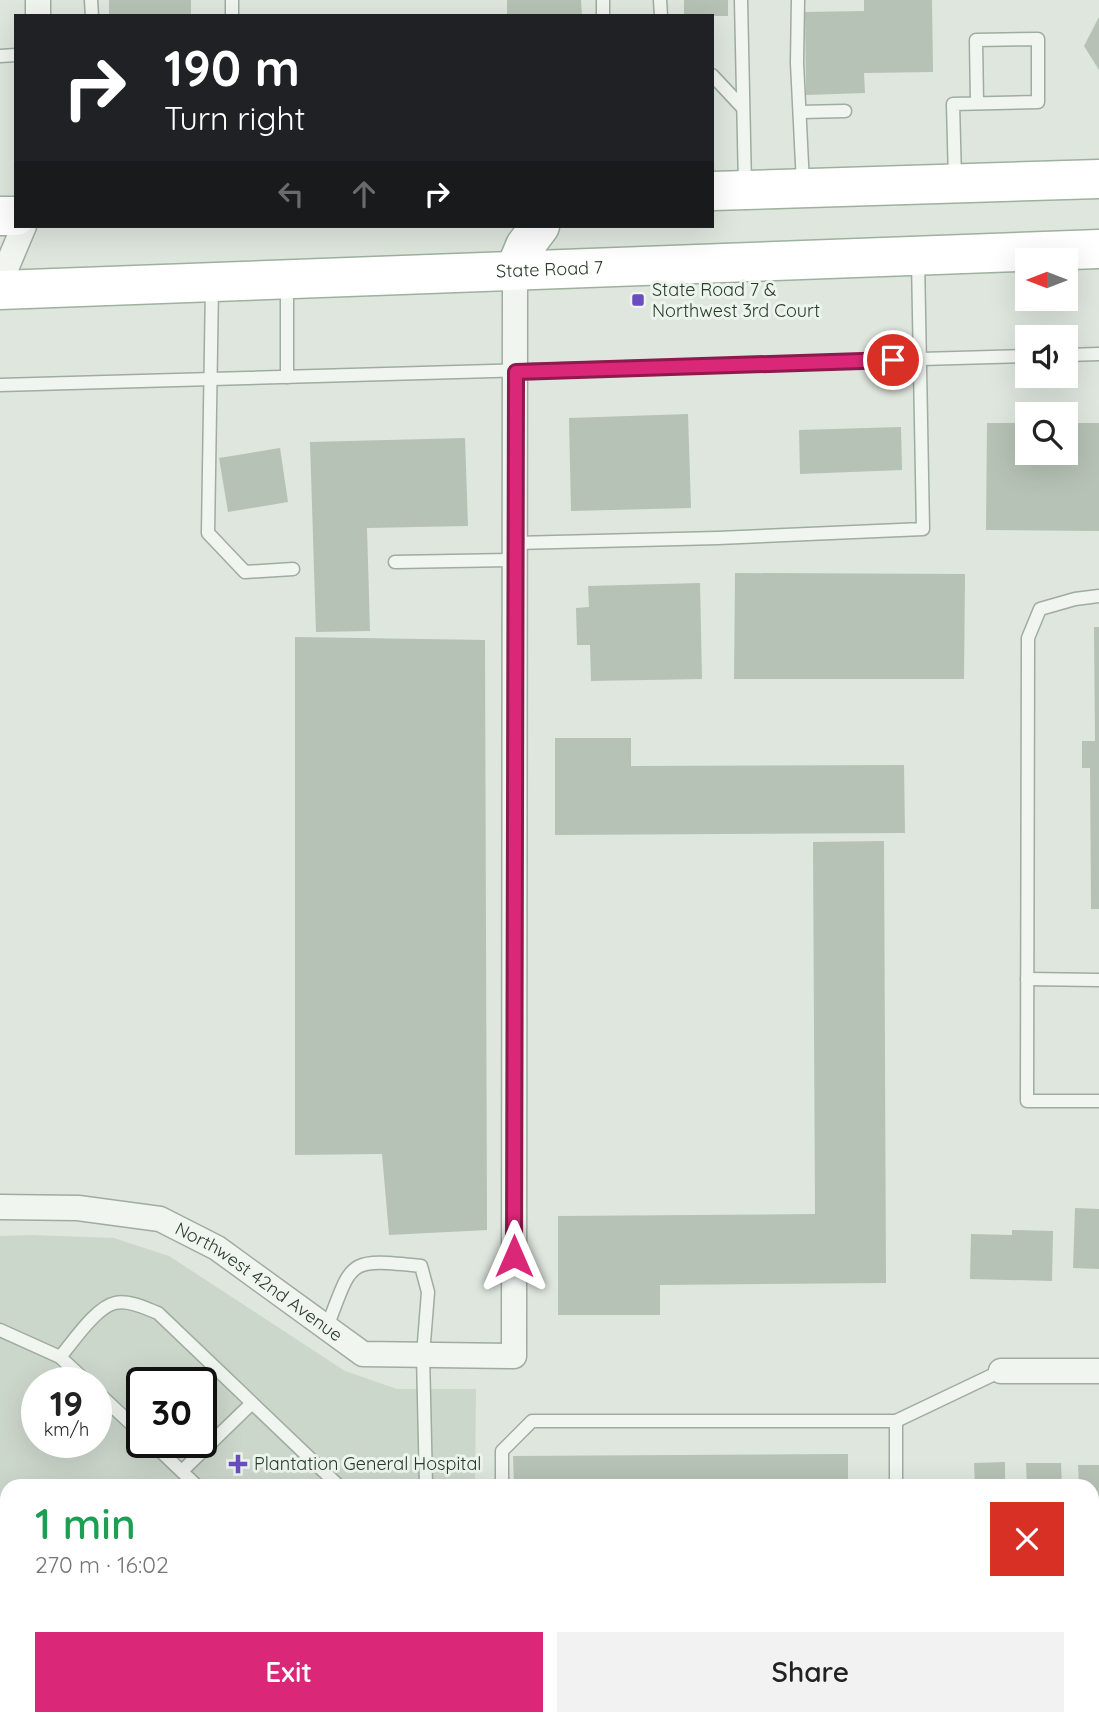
<!DOCTYPE html>
<meta charset="utf-8">
<style>
:root{--surface:#fff;--page:#f2f2f2;--text:#222;--muted:#767676;--accent:#db2777}
body{margin:0;font-family:Quicksand,sans-serif;background:var(--page);color:var(--text);height:100vh;display:flex;flex-direction:column;font-size:26px;white-space:nowrap}
*{box-sizing:border-box;margin:0}
p{font-size:23px;color:var(--muted)}
.icon{flex:none;width:38px;height:38px;fill:none;stroke:currentColor;stroke-width:2;stroke-linecap:round;stroke-linejoin:round}
.map{position:relative;flex:1;overflow:hidden}
.sheet{position:absolute;left:0px;top:1479px;width:1099px;height:247px;display:flex;flex-direction:column;background:var(--surface);border-radius:21px 21px 0 0;box-shadow:0 7px 28px #0002}
.sheet>*{flex:none}
.banner{position:absolute;left:14px;top:14px;width:700px;height:214px;border-radius:0px;box-shadow:0 7px 28px #0002;background:#202124;color:#fff;overflow:hidden}
.needle{width:46px;rotate:270deg}
.controls{position:absolute;left:1015px;top:248px;display:grid;gap:14px}
.controls a{display:grid;place-items:center;width:63px;height:63px;border-radius:0px;background:var(--surface);box-shadow:0 7px 28px #0002;font-size:35px}
.speed{position:absolute;left:21px;top:1367px;display:flex;gap:14px;font-size:35px;font-weight:700;text-align:center}
.speed>*{display:grid;place-content:center;width:91px;height:91px;border-radius:50%;background:var(--surface);box-shadow:0 7px 28px #0002;line-height:1}
.speed small{font-size:18px;font-weight:400}
.speed .limit{border:4px solid #111;border-radius:10px;background:#fff;color:#111}
.pin{position:absolute;display:grid;place-items:center;width:60px;height:60px;color:#fff;margin:-30px;border:4px solid #fff;border-radius:50%;box-shadow:0 2px 7px #0007}
.me{position:absolute;width:77px;margin:-38px;rotate:0deg;stroke-linejoin:round;filter:drop-shadow(0 0 5px #0008)}
.turn{display:flex;align-items:center;gap:24px;height:147px;padding:0 35px;font-size:32px}
.turn .icon{width:91px;height:91px;stroke-width:2.5}
.turn b{display:block;font-size:49px;line-height:60px}
.lanes{display:flex;align-items:center;height:66px;padding:0 35px;background:#0003;justify-content:center;gap:35px;direction:ltr}
.lanes .off{opacity:.35}
.round{display:grid;place-items:center;flex:none;width:74px;height:74px;border-radius:0px;background:var(--page)}
.head{display:flex;align-items:center;justify-content:space-between;height:119px;padding:0 35px}
h1{font-size:42px;font-weight:600;line-height:52px;color:#1e9e55}
.button{display:flex;gap:14px;margin-top:auto;padding:14px 35px}
.button a{flex:1;height:80px;border-radius:0px;background:var(--accent);color:#fff;font-size:28px;font-weight:600;line-height:80px;text-align:center}
.button a+a{background:var(--page);color:var(--text)}
.map>svg:first-child{display:block}
</style>
<div class="map">
<svg width="1099" height="1724" viewBox="0 0 1099 1724">
<rect width="100%" height="100%" fill="#dee6de"/>
<path fill="#ccd7cc" fill-rule="evenodd" d="M32 1235 114 1238 169 1256 345 1371 397 1389H476L475 1486H7V1718H474V1724H0V1236ZM37 1382H96V1442H37ZM142 1382H201V1442H142Z"/>
<g fill="#b6c2b6">
<rect x="109" y="0" width="82" height="16"/>
<polygon points="507,0 581,0 582,16 507,16"/>
<rect x="684" y="0" width="44" height="16"/>
<polygon points="864,0 932,0 933,72 864,73 865,93 806,95 805,12 864,11"/>
<polygon points="1099,17 1099,70 1084,46"/>
<polygon points="688,414 691,508 571,511 569,418"/>
<polygon points="987,423 1027,423 1027,453 1066,453 1066,423 1099,423 1099,531 986,530"/>
<polygon points="901,427 902,470 800,474 799,430"/>
<polygon points="465,438 468,526 367,528 370,631 316,632 310,442"/>
<polygon points="280,448 288,502 228,512 219,458"/>
<polygon points="735,573 965,574 964,679 734,679"/>
<polygon points="700,583 702,679 591,681 590,645 577,645 576,608 589,607 588,586"/>
<polygon points="1094,627 1099,627 1099,909 1091,909 1090,768 1082,768 1082,741 1095,741"/>
<polygon points="295,637 485,640 487,1230 389,1235 382,1154 295,1155"/>
<polygon points="555,738 631,738 631,766 904,765 905,833 555,835"/>
<polygon points="884,841 886,1283 660,1285 660,1315 558,1315 558,1216 815,1214 813,842"/>
<polygon points="1075,1208 1099,1209 1099,1269 1073,1268"/>
<polygon points="1012,1230 1053,1231 1052,1281 970,1279 971,1234 1012,1235"/>
<polygon points="848,1454 848,1486 514,1486 513,1456"/>
<polygon points="1005,1462 1005,1486 975,1486 974,1463"/>
<polygon points="1026,1463 1061,1463 1062,1486 1027,1486"/>
<polygon points="1078,1465 1099,1465 1099,1509 1092,1510 1092,1486 1079,1486"/>
<polygon points="7,1615 7,1718 287,1718 293,1724 0,1724 0,1623"/>
<polygon points="1092,1650 1099,1650 1099,1724 1079,1724 1079,1718 1092,1718"/>
<rect x="516" y="1718" width="332" height="6"/>
<rect x="975" y="1718" width="84" height="6"/>
</g>
<g fill="none" stroke-linecap="round" stroke-linejoin="round">
<defs>
<g id="lane">
<polyline points="91,0 92,16"/>
<polyline points="232,0 232,16"/>
<polyline points="603,0 603,16"/>
<polyline points="660,0 661,16"/>
<polyline points="741,0 745,186"/>
<polyline points="798,0 797,63 803,184"/>
<polyline points="0,56 16,55"/>
<polyline points="712,75 742,107"/>
<polyline points="800,112 845,111"/>
<polyline points="955,180 953,104 1038,102 1038,39 976,40 977,103"/>
<polyline points="287,283 287,377"/>
<polyline points="212,286 208,533 245,572 293,569"/>
<polyline points="1066,355 1099,354"/>
<polyline points="0,385 1027,356"/>
<polyline points="515,543 718,538 923,529 918,260"/>
<polyline points="395,562 515,560"/>
<polyline points="1099,596 1075,599 1040,609 1028,638 1027,1101 1099,1101"/>
<polyline points="1027,979 1099,980"/>
<path d="M327 1327C353 1260 346 1258 421 1266L428 1292 423 1355 426 1486"/>
<polyline points="0,1330 60,1357 87,1382"/>
<path d="M60 1357C73 1342 96 1307 115 1303 129 1300 145 1308 158 1313L339 1486"/>
<polyline points="96,1391 142,1434"/>
<polyline points="896,1421 896,1486"/>
<polyline points="151,1442 197,1486"/>
<polyline points="182,1471 252,1403"/>
<polyline points="502,1486 502,1451 532,1421 896,1421 1001,1371"/>
<polyline points="430,1718 430,1724"/>
<polyline points="502,1718 502,1724"/>
<polyline points="898,1718 898,1724"/>
</g>
<g id="street">
<polyline points="38,0 38,16"/>
<polyline points="0,283 24,226"/>
<path id="s1" d="M0 1207 78 1208 160 1219 217 1248 363 1354 514 1356 515 270"/>
<polyline points="1001,1371 1099,1371"/>
</g>
<g id="primary">
<polyline points="712,191 1099,179"/>
<polyline points="0,216 16,216"/>
<polyline points="515,270 525,246 540,226"/>
<path id="s2" d="M0 290 1099 249"/>
</g>
</defs>
<use href="#lane" stroke="#a0aca0" stroke-width="15"/>
<use href="#street" stroke="#a0aca0" stroke-width="27"/>
<use href="#primary" stroke="#9eb19e" stroke-width="41"/>
<use href="#lane" stroke="#f0f5f0" stroke-width="12"/>
<use href="#street" stroke="#f0f5f0" stroke-width="24"/>
<use href="#primary" stroke="#fff" stroke-width="38"/>
</g>
<g fill="none" stroke-linecap="round" stroke-linejoin="round">
<defs>
<polyline id="route" points="514,1256 516,372 893,360"/>
</defs>
<use href="#route" stroke="#8e194d" stroke-width="18"/>
<use href="#route" stroke="#db2777" stroke-width="12"/>
</g>
<g fill="#6a4dc1" stroke="#edf4ed" stroke-width="2.5">
<rect x="631" y="293" width="14" height="14" rx="3.5"/>
<path d="M234.5 1453.5h7v7h7v7h-7v7h-7v-7h-7v-7h7z"/>
</g>
<g text-anchor="middle" stroke-width="6" stroke-linejoin="round" paint-order="stroke">
<g font-size="18" fill="#293b29" stroke="#edf4ed">
<text dy="6" stroke="none"><textPath href="#s2" startOffset="550">State Road 7</textPath></text>
<text dy="6" stroke="none"><textPath href="#s1" startOffset="278">Northwest 42nd Avenue</textPath></text>
</g>
<g font-size="18" fill="#293b29" stroke="#edf4ed" text-anchor="start">
<text x="652" y="296">State Road 7 &amp;<tspan x="652" dy="21">Northwest 3rd Court</tspan></text>
<text x="254" y="1470">Plantation General Hospital</text>
</g>
</g>
</svg>
<div class="controls">
<a><svg class="needle" viewBox="-14 -14 28 28"><path d="M0-13l5 13h-10z" fill="#e53935"/><path d="M0 13l5-13h-10z" fill="#767676"/></svg></a>
<a><svg class="icon" aria-label="sound" viewBox="0 0 24 24"><path d="M4 9h4l5-4v14l-5-4H4zM17 9q2 3 0 6"/></svg></a>
<a><svg class="icon" aria-label="search" viewBox="0 0 24 24"><circle cx="10" cy="10" r="6"/><path d="M15 15l6 6"/></svg></a>
</div>
<div class="speed"><div>19<small>km/h</small></div><div class="limit">30</div></div>
<div class="pin" style="left:893px;top:360px;background:#d93025"><svg class="icon" aria-label="arrive" viewBox="0 0 24 24"><path d="M6 21V4h12l-3 4 3 4H6"/></svg></div>
<svg class="me" style="left:514px;top:1256px" viewBox="-20 -20 40 40"><path d="M0-17L14 15 0 8-14 15z" fill="#db2777" stroke="#fff" stroke-width="4"/></svg>
<div class="banner">
<div class="turn"><svg class="icon" aria-label="right" viewBox="0 0 24 24"><path d="M7 20v-9h11M14 6l5 5-5 5"/></svg><div><b>190 m</b>Turn right</div></div>
<div class="lanes"><svg class="icon off" aria-label="left" viewBox="0 0 24 24"><path d="M17 20v-9H6M10 6l-5 5 5 5"/></svg><svg class="icon off" aria-label="ahead" viewBox="0 0 24 24"><path d="M12 20V5M6 11l6-6 6 6"/></svg><svg class="icon" aria-label="right" viewBox="0 0 24 24"><path d="M7 20v-9h11M14 6l5 5-5 5"/></svg></div>
</div>
<section class="sheet">
<div class="head"><div><h1>1 min</h1><p>270 m · 16:02</p></div><a class="round" style="background:#d93025;color:#fff"><svg class="icon" aria-label="close" viewBox="0 0 24 24"><path d="M6 6l12 12M18 6L6 18"/></svg></a></div>
<div class="button"><a>Exit</a><a>Share</a></div>
</section>
</div>
